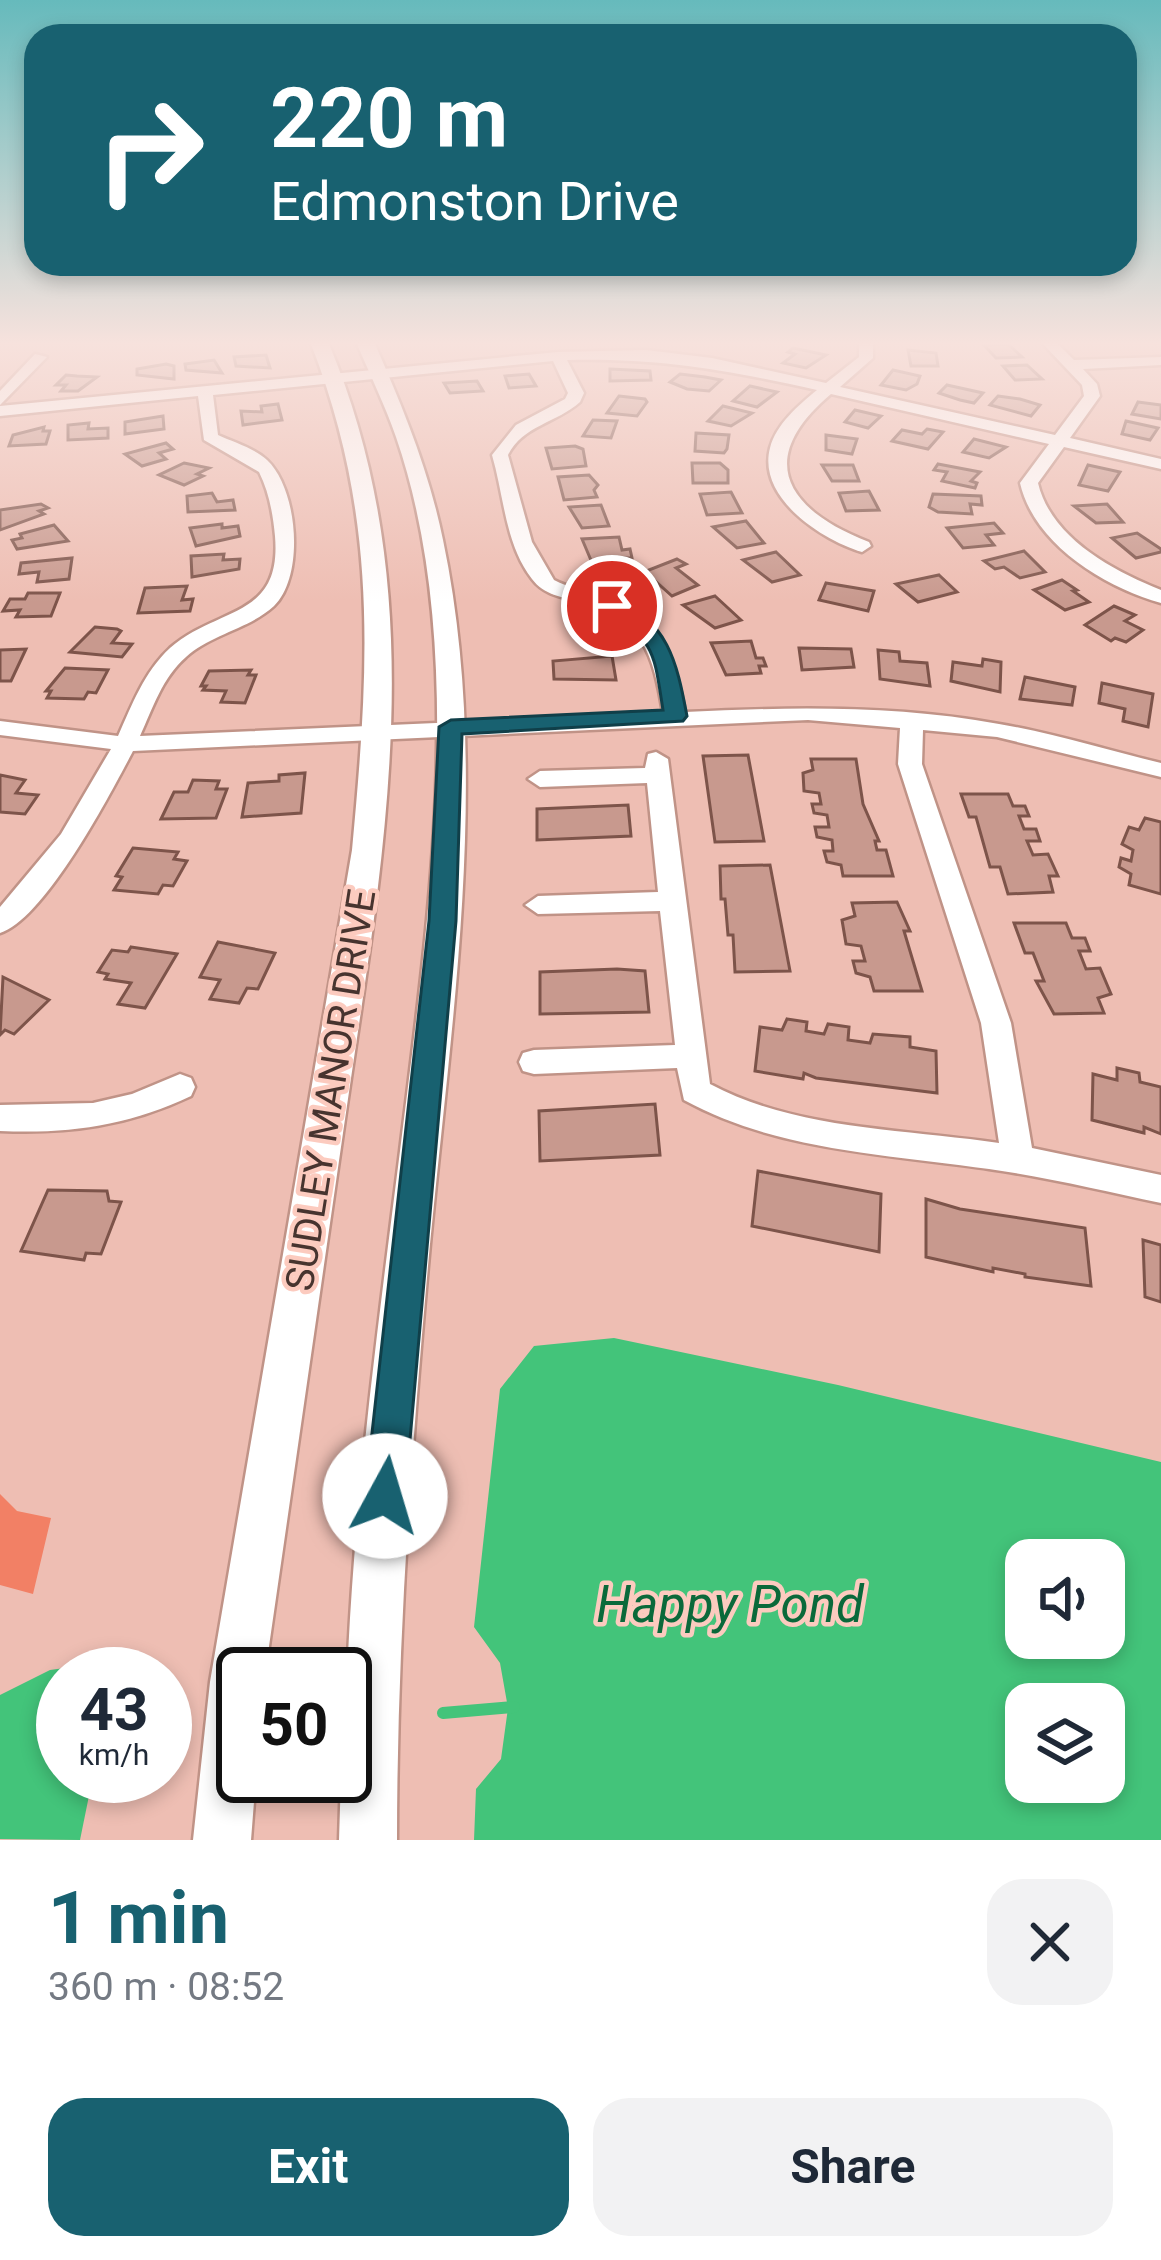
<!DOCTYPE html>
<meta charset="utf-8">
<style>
:root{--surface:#fff;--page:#f2f2f3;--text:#1f2937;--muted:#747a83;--accent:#186170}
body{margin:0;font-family:Roboto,sans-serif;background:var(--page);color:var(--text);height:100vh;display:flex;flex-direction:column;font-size:45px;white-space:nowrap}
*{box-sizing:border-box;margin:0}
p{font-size:39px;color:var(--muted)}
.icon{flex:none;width:66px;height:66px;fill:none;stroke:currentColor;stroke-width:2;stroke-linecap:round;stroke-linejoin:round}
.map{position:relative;height:1840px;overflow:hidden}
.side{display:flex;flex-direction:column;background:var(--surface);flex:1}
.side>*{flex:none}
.hud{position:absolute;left:24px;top:24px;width:1113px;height:252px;border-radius:36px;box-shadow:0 6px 18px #0003;background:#186170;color:#fff;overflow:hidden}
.buttons{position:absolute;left:1005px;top:1539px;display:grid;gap:24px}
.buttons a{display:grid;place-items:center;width:120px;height:120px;border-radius:24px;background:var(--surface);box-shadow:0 6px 18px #0003;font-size:60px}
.speed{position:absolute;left:36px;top:1647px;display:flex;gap:24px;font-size:60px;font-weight:700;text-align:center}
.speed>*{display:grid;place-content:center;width:156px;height:156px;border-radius:50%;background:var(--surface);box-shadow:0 6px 18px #0003;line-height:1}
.speed small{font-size:30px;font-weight:400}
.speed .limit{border:6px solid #111;border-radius:18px;background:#fff;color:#111}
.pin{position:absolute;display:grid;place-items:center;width:102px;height:102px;color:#fff;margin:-51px;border:6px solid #fff;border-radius:50%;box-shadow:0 3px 12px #0007}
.me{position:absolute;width:132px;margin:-66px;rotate:6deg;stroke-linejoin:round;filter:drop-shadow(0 0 9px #0008)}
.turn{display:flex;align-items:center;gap:42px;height:252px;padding:0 48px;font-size:54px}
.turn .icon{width:156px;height:156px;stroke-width:2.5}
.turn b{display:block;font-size:84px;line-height:102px}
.round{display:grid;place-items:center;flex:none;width:126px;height:126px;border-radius:36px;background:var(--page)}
.head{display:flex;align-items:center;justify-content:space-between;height:204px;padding:0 48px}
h1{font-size:72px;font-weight:700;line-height:90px;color:var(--accent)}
.button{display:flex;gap:24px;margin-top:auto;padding:24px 48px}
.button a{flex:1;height:138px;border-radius:36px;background:var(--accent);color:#fff;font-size:48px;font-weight:700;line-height:138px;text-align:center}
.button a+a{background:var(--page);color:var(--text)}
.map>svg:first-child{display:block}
</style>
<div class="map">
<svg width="1161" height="1840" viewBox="0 0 1161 1840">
<rect width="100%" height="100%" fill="#eebeb3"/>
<polygon fill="#f28065" points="0,1494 17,1511 51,1518 33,1594 0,1585"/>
<g fill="#43c47a" fill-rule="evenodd">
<path d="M614 1338 838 1385 1161 1462V1840H474L476 1789 501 1759 508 1708 500 1663 474 1627 500 1389 534 1346ZM1026 1560H1104V1638H1026ZM1026 1704H1104V1782H1026Z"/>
<polygon points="116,1661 113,1674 63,1674 63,1776 93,1776 80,1840 0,1839 0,1695 50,1670"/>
</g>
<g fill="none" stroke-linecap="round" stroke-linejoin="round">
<polyline stroke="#43c47a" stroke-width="12" points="443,1713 514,1707"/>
</g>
<g fill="#c8998e" stroke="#7d544a" stroke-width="3">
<polygon points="1008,344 1022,357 996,358 984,345"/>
<polygon points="793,348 826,355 806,368 783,363 795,354 788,352"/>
<polygon points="908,350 936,353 938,366 911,366"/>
<polygon points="266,355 270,368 236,366 234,357"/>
<polygon points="214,360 222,373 186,370 185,364"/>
<polygon points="166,364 174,366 174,379 137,375 137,369"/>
<polygon points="1027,365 1042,379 1015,380 1003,366"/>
<polygon points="610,369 650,371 651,380 610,381"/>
<polygon points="893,370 920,376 917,384 906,390 881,385"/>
<polygon points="529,374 536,386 509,388 505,376"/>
<polygon points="680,374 705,377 721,380 709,391 687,389 670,382"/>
<polygon points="66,375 77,376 97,377 78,391 61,391 66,385 56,385"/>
<polygon points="477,381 483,391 450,393 444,383"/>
<polygon points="947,385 983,393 974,403 960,400 939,393"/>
<polygon points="750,386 777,392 757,407 733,401"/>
<polygon points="619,396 645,399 647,402 637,416 607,413"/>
<polygon points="998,396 1020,399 1040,405 1031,416 990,405"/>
<polygon points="1138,402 1161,405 1161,419 1132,414"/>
<polygon points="278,404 282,420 243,425 241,411 262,412 261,406"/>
<polygon points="723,406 752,413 731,426 708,421"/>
<polygon points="855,410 881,416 868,428 845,422"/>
<polygon points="163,416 164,429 125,434 125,422"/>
<polygon points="593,420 617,421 611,438 583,436"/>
<polygon points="1126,421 1158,428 1150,440 1122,434"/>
<polygon points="89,423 88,429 108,428 108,438 68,440 68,425"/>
<polygon points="44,427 43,431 50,431 46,444 9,446 13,435"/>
<polygon points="927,429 943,432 928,449 892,441 902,430 922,434"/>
<polygon points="696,433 729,435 727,449 724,453 695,451"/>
<polygon points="826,435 857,439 852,454 826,450"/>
<polygon points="974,439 1006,447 989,458 963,452"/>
<polygon points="166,443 173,449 159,453 166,459 142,466 125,454"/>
<polygon points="575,446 583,449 586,466 552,469 546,448"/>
<polygon points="184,463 209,468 197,474 203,476 184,485 159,475"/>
<polygon points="692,463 720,463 728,470 728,483 693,483"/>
<polygon points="938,464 980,472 971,481 977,483 975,488 942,481 947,472 934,470"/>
<polygon points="822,465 853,465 859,481 832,481"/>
<polygon points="1088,465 1120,472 1108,491 1079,485"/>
<polygon points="589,475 598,485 594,490 597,497 564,500 558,477"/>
<polygon points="869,491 879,510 846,511 839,493"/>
<polygon points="731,492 742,513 707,515 700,494"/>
<polygon points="212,493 217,502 233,500 235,510 188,512 187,496"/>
<polygon points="933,494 981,496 982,505 970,504 972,514 938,512 929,507"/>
<polygon points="41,504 48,508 39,511 44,514 0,530 0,510"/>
<polygon points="1107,504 1123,522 1096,523 1074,506"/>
<polygon points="601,505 609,526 582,528 569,507"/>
<polygon points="746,521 764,543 737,548 713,527"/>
<polygon points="994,523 1003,533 986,535 994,545 963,548 947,528"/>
<polygon points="222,524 222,528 238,526 240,536 196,546 190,528"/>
<polygon points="54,525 68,541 17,549 12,540 22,538 20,534"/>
<polygon points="1137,533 1161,549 1161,552 1136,558 1112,538"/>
<polygon points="619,537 622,550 630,549 632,558 625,558 626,563 593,565 582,539"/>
<polygon points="1024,551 1045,572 1020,578 1004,567 995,569 984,561"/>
<polygon points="776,552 800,575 772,582 743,560"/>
<polygon points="224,554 223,560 240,559 239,569 192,577 191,556"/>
<polygon points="72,558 69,579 37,582 39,572 19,574 21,563"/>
<polygon points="677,559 686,564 676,568 698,585 672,596 653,579 647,582 636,575"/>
<polygon points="939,575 957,592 918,602 896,584"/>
<polygon points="1062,580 1077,590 1073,591 1089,602 1065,610 1034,590"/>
<polygon points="826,583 874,591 868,611 819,600"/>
<polygon points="187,586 182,600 193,599 190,611 138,613 145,588"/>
<polygon points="28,593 60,593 51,616 16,617 20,610 3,611 10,599 25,599"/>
<polygon points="715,596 741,620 715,628 683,605"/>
<polygon points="1114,606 1135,615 1125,621 1143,630 1126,642 1115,638 1111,641 1085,625"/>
<polygon points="95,627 117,629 121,631 112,643 132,644 122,657 70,652"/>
<polygon points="751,641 756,658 763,658 766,666 759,666 761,673 726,675 711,643"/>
<polygon points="799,648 851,649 854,667 802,670"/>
<polygon points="26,649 11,681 0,681 0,650"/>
<polygon points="878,650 899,652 900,661 927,663 930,686 880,679"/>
<polygon points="612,656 616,680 554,679 553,661"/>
<polygon points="983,659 1001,662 1000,692 951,681 953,662 982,666"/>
<polygon points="65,668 108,670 96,693 88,692 84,699 47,698 51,691 46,691"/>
<polygon points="251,670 248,675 256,675 245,703 221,702 226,691 203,690 206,686 201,686 209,671"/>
<polygon points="1025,677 1075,687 1072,705 1020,699"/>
<polygon points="1102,683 1153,694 1148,727 1123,721 1125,709 1099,703"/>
<polygon points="748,755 764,841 715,842 703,756"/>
<polygon points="811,759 856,759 863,804 879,841 875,841 877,850 886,850 893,876 843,876 841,865 827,862 824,851 833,851 832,840 817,837 815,827 829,827 827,815 814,813 812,804 821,804 819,793 804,791 803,773 813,770"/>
<polygon points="305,773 301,813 242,817 248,783 279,781 279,775"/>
<polygon points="0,775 25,780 16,793 38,795 25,814 0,812"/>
<polygon points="193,780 219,781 216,789 227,789 216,818 161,819 174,792 188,792"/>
<polygon points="961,794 1008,794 1013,806 1025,806 1029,816 1019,816 1024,829 1036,829 1040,841 1027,841 1033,855 1048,854 1058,876 1049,876 1053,892 1008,894 1000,867 990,867 976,817 969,817"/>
<polygon points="628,805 631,836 537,840 537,809"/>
<polygon points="1145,818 1161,822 1161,894 1129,885 1131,874 1119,867 1121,858 1131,861 1133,850 1122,844 1129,827 1139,830"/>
<polygon points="133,848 178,852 174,859 187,861 173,886 163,885 158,894 114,890 122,877 116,876"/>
<polygon points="770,865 790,971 735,972 733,935 728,935 725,899 721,899 720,866"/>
<polygon points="897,902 910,931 904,931 922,991 874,991 870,977 856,973 853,961 865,961 861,946 846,944 842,920 855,916 852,903"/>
<polygon points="1014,923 1066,923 1072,938 1085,938 1090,951 1079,951 1086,969 1100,968 1111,994 1098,998 1104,1013 1054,1014 1036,981 1044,981 1033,953 1025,953"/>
<polygon points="218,942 275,953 258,989 247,988 239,1003 210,999 220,980 200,977"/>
<polygon points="131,947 177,954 145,1008 118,1004 131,983 105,979 108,974 98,972 112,950 128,952"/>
<polygon points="617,969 645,971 649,1012 540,1014 540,972"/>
<polygon points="3,977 49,1000 14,1034 5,1030 0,1035"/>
<polygon points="787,1019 807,1022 806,1031 824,1034 828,1024 849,1027 848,1040 870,1043 873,1034 910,1037 910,1047 936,1051 937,1093 816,1078 804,1073 803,1079 755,1071 760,1027 782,1030"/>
<polygon points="1117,1068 1139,1073 1140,1082 1161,1087 1161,1134 1144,1127 1144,1133 1092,1120 1093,1074 1117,1080"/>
<polygon points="655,1104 660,1155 540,1161 539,1111"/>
<polygon points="758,1171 881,1194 879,1252 752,1226"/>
<polygon points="48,1190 107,1191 109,1201 121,1202 101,1254 86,1253 84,1260 21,1251"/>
<polygon points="926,1199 960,1209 1085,1228 1091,1286 1025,1277 1025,1274 993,1268 993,1272 926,1257"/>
<polygon points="1143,1240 1161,1245 1161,1302 1145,1297"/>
</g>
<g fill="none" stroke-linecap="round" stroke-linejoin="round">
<defs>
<g id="minor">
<path d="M859 344H873V358L840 387 1055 435 1084 396 1082 385 1043 344H1058L1074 360 1161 357V365L1083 369 1097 384 1100 396 1070 438 1161 459V469L1064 447 1038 483C1051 538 1112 570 1161 590V603C1104 587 1034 544 1020 483L1049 444 831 394C755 458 784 509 869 542L871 546 862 552C822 540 757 498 770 448 776 424 799 405 817 390 727 370 660 358 567 360L584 393 580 402C557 423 523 425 508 455L532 542 554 580C569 588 584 590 600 595 658 614 675 655 685 712 790 707 896 705 999 724 1053 733 1107 750 1161 763V777L997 737 923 730 922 764 1011 1023 1032 1148 1161 1175V1203C1104 1191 1047 1177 989 1169 886 1154 777 1151 684 1100L677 1068 534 1074 523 1071 519 1062 523 1053 534 1050 675 1045 660 911 538 914 525 905 538 896 658 892 647 783 540 787 528 779 540 771 645 768 648 754 656 752 668 759 710 1084C796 1130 904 1129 999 1143L981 1023 898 764 900 728 808 720 133 751C111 793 45 919 0 933V907L61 834 111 749 0 735V721L118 736C132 705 144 672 170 648 218 606 282 619 275 536 273 514 269 492 259 472L204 440 198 396 0 416V406L558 352 646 350 712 358 826 383 859 357ZM553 361 568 393 565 399 516 425 492 455C504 495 505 545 532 579 544 595 562 597 581 602 644 621 653 653 663 713L140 736C153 708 162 678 186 657 211 634 249 629 274 606 305 576 298 489 267 460 254 448 233 442 218 435L213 395Z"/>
<polygon points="35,354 47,357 0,405 0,391"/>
<path d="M180 1074 191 1078 195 1087 191 1096C128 1126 69 1134 0 1131V1105L93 1103 132 1094Z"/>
</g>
<g id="major">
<path d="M311 344H329C437 602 381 866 343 1133 317 1313 291 1494 265 1674H243V1776H256L251 1840H193L210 1682 352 850C369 668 379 518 311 344Z"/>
<path d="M357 344H375C403 408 429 471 443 540 491 769 452 1014 430 1244 412 1442 397 1640 397 1840H339L341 1776H345C345 1567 374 1358 400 1151 427 930 470 651 396 437 385 405 370 375 357 344Z"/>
</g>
</defs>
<use href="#minor" stroke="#c09387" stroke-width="5"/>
<use href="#major" stroke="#c09387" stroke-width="5"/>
<use href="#minor" fill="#fff" fill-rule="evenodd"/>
<use href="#major" fill="#fff" fill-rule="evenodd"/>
</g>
<linearGradient id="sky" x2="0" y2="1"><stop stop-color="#66babc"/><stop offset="0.57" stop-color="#f7e2dd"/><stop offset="1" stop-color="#f7e2dd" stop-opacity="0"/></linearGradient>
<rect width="1161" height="602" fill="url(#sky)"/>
<path fill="#186170" stroke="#103f49" stroke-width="3" d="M612 600C668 618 677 663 687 716L683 721 462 734 456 921 405 1496 399 1510 385 1516 371 1510 365 1496 429 921 439 727 451 720 663 710C654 654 656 640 605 611L602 606Z"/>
<g text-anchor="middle" stroke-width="9" stroke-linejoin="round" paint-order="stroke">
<g font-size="39" fill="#47342f" stroke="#fccbbf">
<text transform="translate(330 1090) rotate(-81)" y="14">SUDLEY MANOR DRIVE</text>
</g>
<g font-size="51" font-style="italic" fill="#0a693a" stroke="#fccbbf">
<text x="730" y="1622">Happy Pond</text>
</g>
</g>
</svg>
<div class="buttons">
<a><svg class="icon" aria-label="sound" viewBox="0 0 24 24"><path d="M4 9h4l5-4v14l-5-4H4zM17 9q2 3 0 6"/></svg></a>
<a><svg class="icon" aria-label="layers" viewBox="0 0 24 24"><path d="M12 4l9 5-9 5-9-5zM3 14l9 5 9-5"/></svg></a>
</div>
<div class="speed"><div>43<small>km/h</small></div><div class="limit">50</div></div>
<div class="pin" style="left:612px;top:606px;background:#d93025"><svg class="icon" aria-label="arrive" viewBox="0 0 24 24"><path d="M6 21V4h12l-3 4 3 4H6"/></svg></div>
<svg class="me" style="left:385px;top:1496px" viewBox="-20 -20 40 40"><circle r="19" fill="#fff"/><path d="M0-13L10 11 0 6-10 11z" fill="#186170"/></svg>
<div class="hud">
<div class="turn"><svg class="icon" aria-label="right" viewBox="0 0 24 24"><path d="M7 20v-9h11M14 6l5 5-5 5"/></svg><div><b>220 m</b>Edmonston Drive</div></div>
</div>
</div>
<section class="side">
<div class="head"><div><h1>1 min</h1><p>360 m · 08:52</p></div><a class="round"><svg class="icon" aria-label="close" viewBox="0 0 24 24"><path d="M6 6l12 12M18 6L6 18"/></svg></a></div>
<div class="button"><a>Exit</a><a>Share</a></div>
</section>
